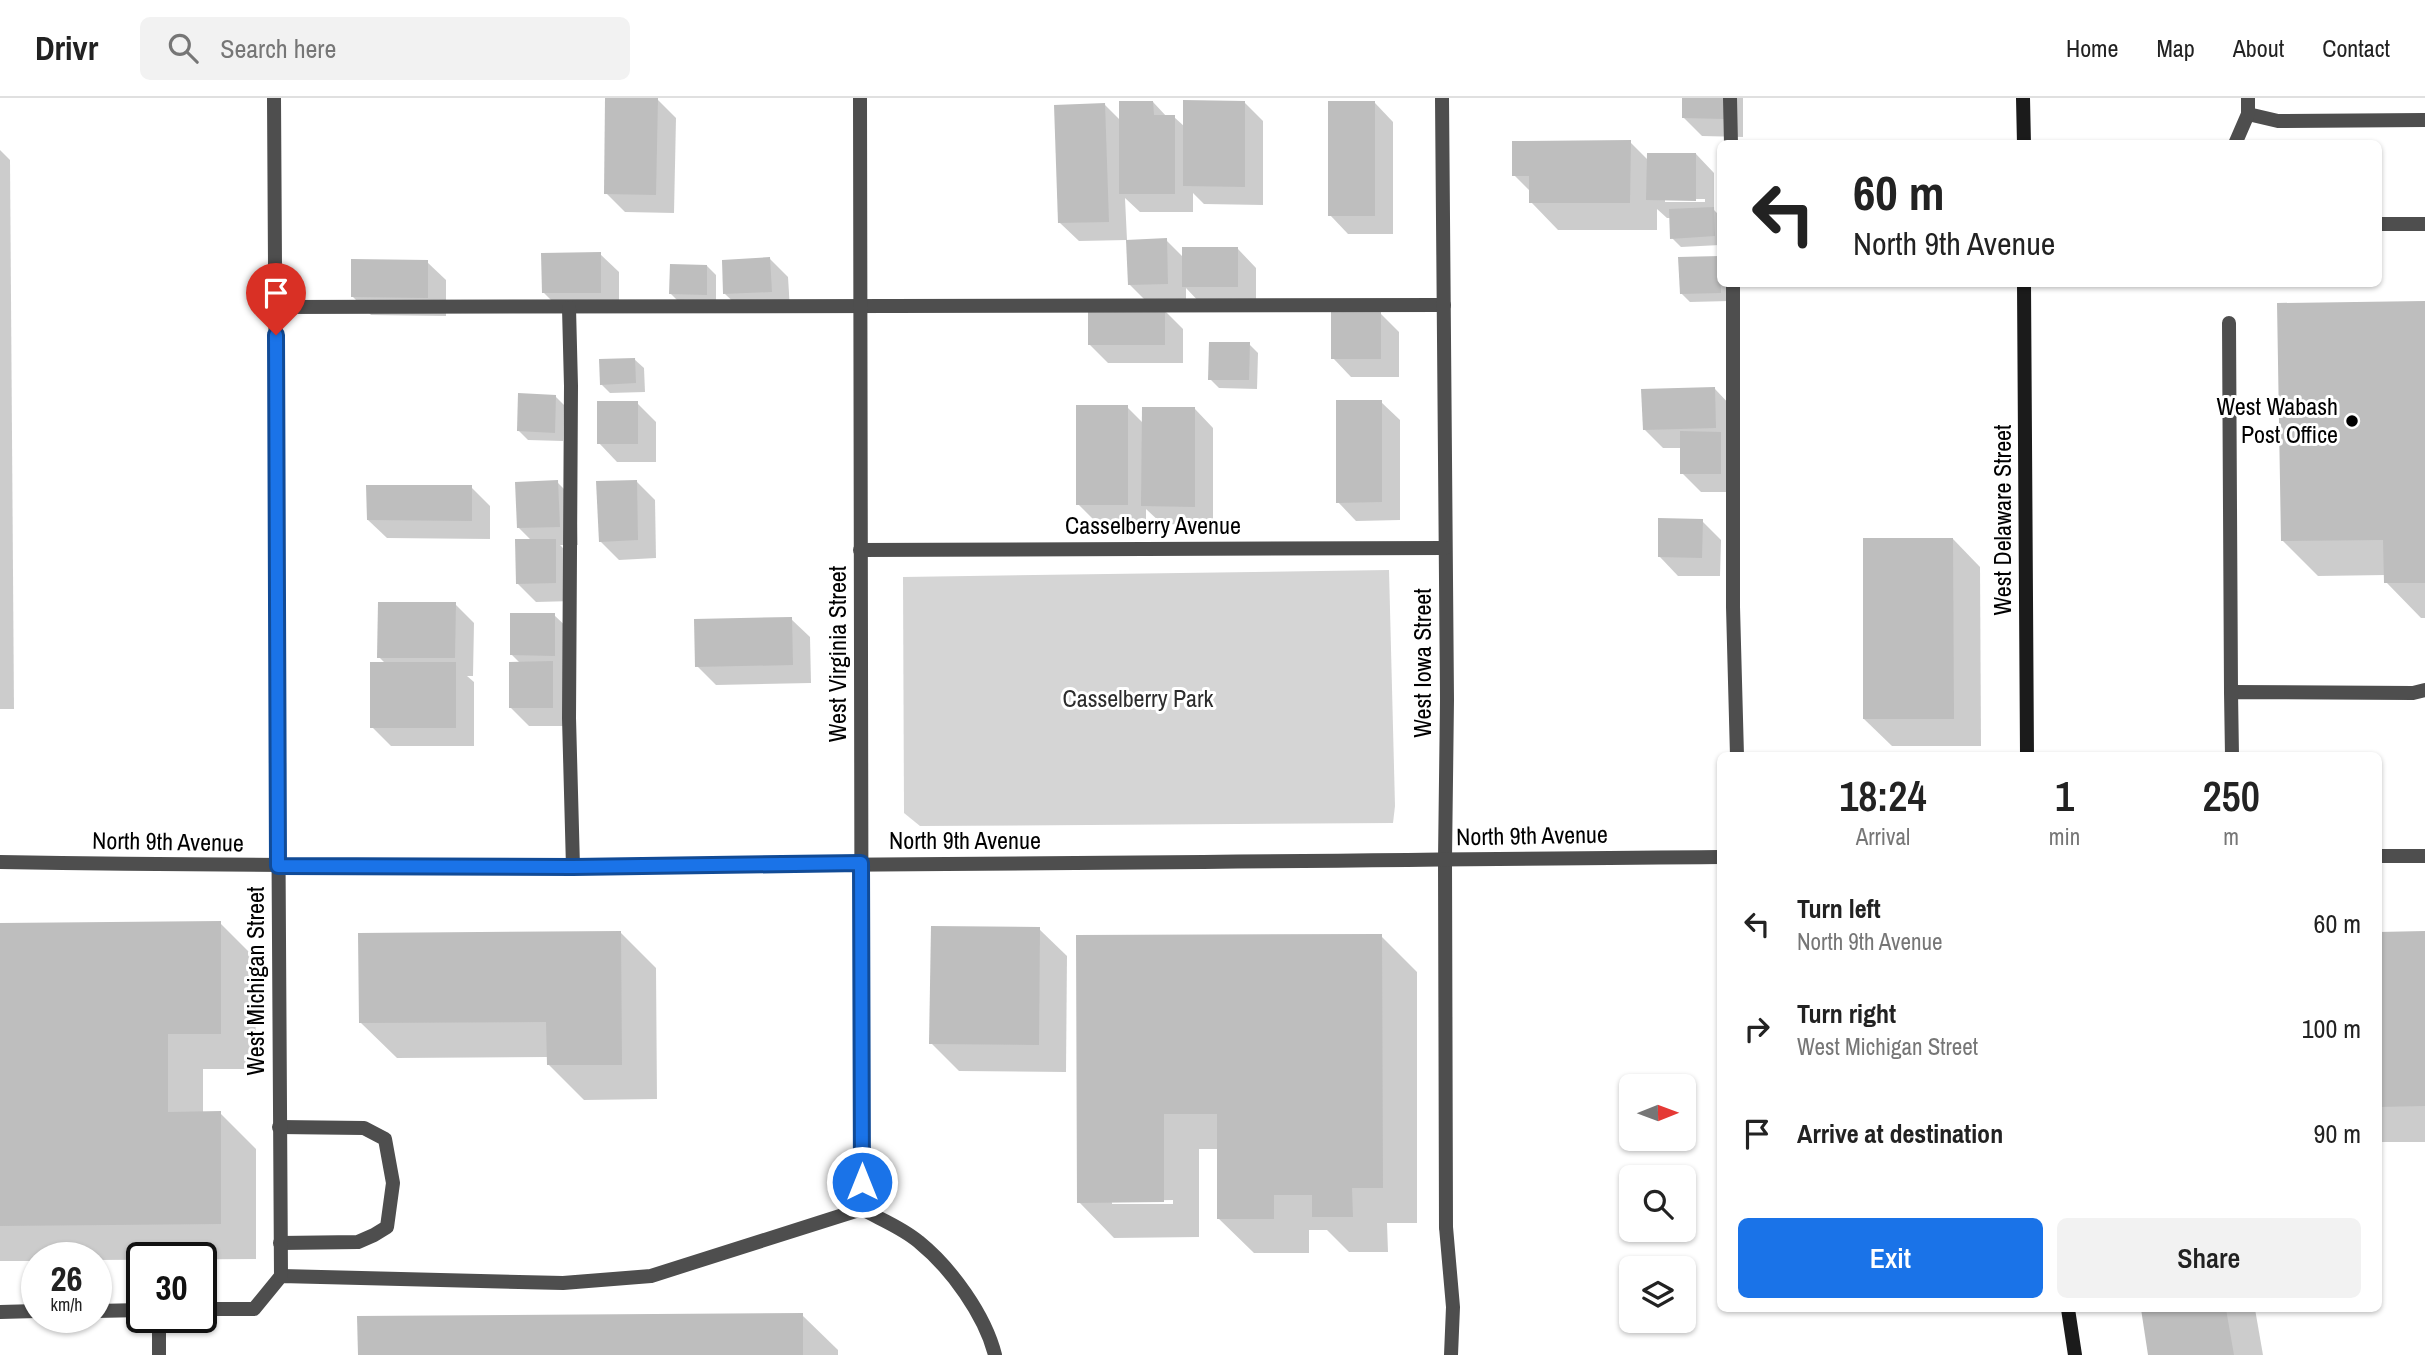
<!DOCTYPE html>
<style>
:root{--surface:#fff;--page:#f2f2f2;--text:#222;--muted:#767676;--line:#e0e0e0;--accent:#1a73e8}
body{margin:0;font-family:"Archivo Narrow",sans-serif;background:var(--page);color:var(--text);height:100vh;display:flex;flex-direction:column;font-size:26px;white-space:nowrap}
*{box-sizing:border-box;margin:0}
p{font-size:23px;color:var(--muted)}
.icon{flex:none;width:38px;height:38px;fill:none;stroke:currentColor;stroke-width:2;stroke-linecap:round;stroke-linejoin:round}
.map{position:relative;flex:1;overflow:hidden}
.details{position:absolute;left:1717px;top:654px;width:665px;height:560px;display:flex;flex-direction:column;background:var(--surface);border-radius:10px;box-shadow:0 2px 5px #0004}
.details>*{flex:none}
.banner{position:absolute;left:1717px;top:42px;width:665px;height:147px;border-radius:10px;box-shadow:0 2px 5px #0004;background:#fff;color:var(--text);overflow:hidden}
.needle{width:46px;rotate:89deg}
.fabs{position:absolute;left:1619px;top:976px;display:grid;gap:14px}
.fabs a{display:grid;place-items:center;width:77px;height:77px;border-radius:10px;background:var(--surface);box-shadow:0 2px 5px #0004;font-size:35px}
.speed{position:absolute;left:21px;top:1144px;display:flex;gap:14px;font-size:35px;font-weight:700;text-align:center}
.speed>*{display:grid;place-content:center;width:91px;height:91px;border-radius:50%;background:var(--surface);box-shadow:0 2px 5px #0004;line-height:1}
.speed small{font-size:18px;font-weight:400}
.speed .limit{border:4px solid #111;border-radius:10px;background:#fff;color:#111}
.pin{position:absolute;display:grid;place-items:center;width:60px;height:60px;color:#fff;margin:-72px -30px;border-radius:50% 50% 50% 0;rotate:-45deg;box-shadow:0 0 7px #0007}
.pin .icon{rotate:45deg}
.me{position:absolute;width:77px;margin:-38px;rotate:0deg;stroke-linejoin:round;filter:drop-shadow(0 0 5px #0008)}
.turn{display:flex;align-items:center;gap:24px;height:147px;padding:0 21px;font-size:32px}
.turn .icon{width:91px;height:91px;stroke-width:2.5}
.turn b{display:block;font-size:49px;line-height:60px}
.eta{display:flex;justify-content:space-evenly;align-items:center;height:119px;text-align:center}
.eta b{font-size:42px;font-weight:600;line-height:49px}
.cta{display:flex;gap:14px;margin-top:auto;padding:14px 21px}
.cta a{flex:1;height:80px;border-radius:10px;background:var(--accent);color:#fff;font-size:28px;font-weight:600;line-height:80px;text-align:center}
.cta a+a{background:var(--page);color:var(--text)}
ul{padding:0;list-style:none}
li{display:flex;align-items:center;gap:21px;height:105px;padding:0 21px}
li div{flex:1}
li b{display:block;font-size:26px}
li em{font-style:normal}
header{display:flex;align-items:center;gap:42px;box-sizing:border-box;height:98px;padding:0 35px;background:var(--surface);border-bottom:2px solid var(--line)}
header strong{font-size:33px}
nav{display:flex;gap:38px;margin-inline-start:auto;font-size:24px}
.search{width:490px;height:63px;background:var(--page);display:flex;align-items:center;gap:18px;box-sizing:border-box;padding:0 24px;border-radius:10px;color:var(--muted);font-size:26px}
.map>svg:first-child{display:block}
</style>
<header>
<strong>Drivr</strong>
<div class="search"><svg class="icon" aria-label="search" viewBox="0 0 24 24"><circle cx="10" cy="10" r="6"/><path d="M15 15l6 6"/></svg>Search here</div>
<nav><a>Home</a><a>Map</a><a>About</a><a>Contact</a></nav>
</header>
<div class="map">
<svg width="2425" height="1257" viewBox="0 0 2425 1257">
<rect width="100%" height="100%" fill="#fff"/>
<polygon fill="#d5d5d5" points="1389,472 1395,708 1393,725 920,728 904,715 903,479"/>
<g fill="#0003" fill-rule="evenodd">
<polygon points="1684,0 1743,0 1743,39 1702,38 1683,19"/>
<polygon points="657,1 676,20 674,115 625,114 606,95"/>
<polygon points="1153,4 1167,19 1174,19 1185,29 1244,4 1263,23 1263,107 1204,106 1193,95 1193,114 1140,114 1125,100 1127,142 1079,143 1060,125 1105,7 1121,23"/>
<polygon points="1375,5 1393,24 1393,136 1348,136 1330,117"/>
<path d="M1630 44 1649 63 1696 56 1714 75V112L1720 118V147L1681 149 1672 140 1671 120H1667L1657 111V132H1558L1531 104V94L1514 77ZM1665 101H1705V104H1665Z"/>
<polygon points="0,52 10,62 14,611 0,611"/>
<polygon points="1166,142 1183,159 1238,151 1256,170 1256,207 1202,207 1186,190 1186,204 1148,205 1129,186"/>
<polygon points="600,156 619,174 619,213 563,214 544,195"/>
<polygon points="1719,160 1720,186 1729,186 1730,203 1690,204 1681,195"/>
<polygon points="770,161 788,179 790,212 744,214 725,196"/>
<polygon points="427,164 446,182 446,218 371,217 352,198"/>
<polygon points="707,168 716,177 716,205 680,205 671,196"/>
<polygon points="2425,204 2425,520 2421,520 2386,484 2386,477 2318,478 2282,442"/>
<polygon points="1164,212 1183,231 1183,265 1108,265 1089,246"/>
<polygon points="1380,215 1399,234 1399,279 1351,279 1333,260"/>
<polygon points="1249,246 1258,255 1257,291 1219,290 1210,281"/>
<polygon points="634,261 644,270 645,294 610,295 601,286"/>
<polygon points="1715,291 1733,310 1739,394 1701,394 1682,375 1682,350 1663,350 1644,331"/>
<polygon points="555,298 564,307 563,343 528,342 519,333"/>
<polygon points="1381,304 1400,322 1400,422 1356,423 1338,404"/>
<polygon points="637,305 656,324 656,364 617,364 599,345"/>
<polygon points="1127,309 1144,326 1195,311 1213,330 1213,427 1162,426 1146,411 1146,425 1097,425 1078,406"/>
<polygon points="636,383 655,402 656,460 619,462 600,443"/>
<polygon points="557,384 576,403 578,447 560,447 574,461 574,503 536,504 517,485 531,442 518,429"/>
<polygon points="471,389 490,408 490,441 387,440 368,422"/>
<polygon points="1702,423 1721,442 1720,478 1678,478 1660,459"/>
<polygon points="1953,441 1980,469 1981,648 1892,648 1864,621"/>
<polygon points="455,506 474,525 473,578 467,578 474,584 474,648 391,648 372,629 386,566 379,559"/>
<polygon points="554,517 573,535 571,628 529,628 511,610 520,565 512,557"/>
<polygon points="791,521 810,539 811,585 716,587 697,568"/>
<polygon points="220,825 255,860 256,971 203,971 203,1015 220,1015 256,1051 256,1161 96,1162 96,1160 37,1160 37,1163 0,1163 0,826"/>
<polygon points="1039,831 1067,858 1066,974 959,973 931,945"/>
<polygon points="621,835 656,870 657,1001 584,1002 548,966 548,959 397,960 361,925"/>
<polygon points="2425,835 2425,1044 2378,1044 2378,836"/>
<path d="M1381 838 1417 874V1125H1387L1388 1154H1349L1327 1132H1309V1155H1254L1218 1120V1051H1199V1139L1114 1140 1079 1104 1078 839ZM1173 1102V1106H1112V1103Z"/>
<polygon points="2142,1211 2255,1211 2263,1257 2150,1257"/>
<polygon points="802,1217 838,1252 838,1257 359,1257"/>
</g>
<g fill="#bebebe">
<polygon points="605,0 658,0 656,97 604,96"/>
<polygon points="1682,0 1725,0 1725,21 1682,20"/>
<polygon points="1183,2 1245,3 1245,89 1183,88"/>
<polygon points="1119,3 1153,3 1154,17 1175,17 1175,96 1119,96"/>
<rect x="1328" y="3" width="47" height="115"/>
<polygon points="1105,5 1109,124 1058,125 1054,7"/>
<polygon points="1631,42 1630,105 1529,105 1529,78 1512,78 1512,43"/>
<rect x="1807" y="42" width="53" height="4"/>
<polygon points="1647,55 1696,55 1696,103 1646,102"/>
<polygon points="1714,109 1715,138 1670,141 1669,111"/>
<polygon points="1167,140 1168,186 1128,187 1126,142"/>
<rect x="1182" y="149" width="56" height="40"/>
<polygon points="601,154 601,195 542,195 541,155"/>
<polygon points="1720,158 1721,195 1680,196 1678,159"/>
<polygon points="770,159 772,194 723,196 722,162"/>
<polygon points="351,161 428,162 428,200 351,199"/>
<polygon points="670,166 707,167 707,197 669,196"/>
<polygon points="2425,203 2425,485 2384,485 2383,442 2281,443 2277,205"/>
<rect x="1088" y="210" width="77" height="37"/>
<rect x="1331" y="213" width="50" height="48"/>
<polygon points="1209,244 1250,244 1249,282 1208,282"/>
<polygon points="635,260 636,285 600,287 599,261"/>
<polygon points="1715,289 1716,330 1643,332 1641,291"/>
<polygon points="518,295 556,297 555,335 517,333"/>
<polygon points="1336,302 1382,302 1382,404 1336,405"/>
<rect x="597" y="303" width="41" height="43"/>
<rect x="1076" y="307" width="52" height="100"/>
<polygon points="1142,309 1195,309 1195,409 1141,408"/>
<polygon points="1680,333 1721,334 1721,376 1680,376"/>
<polygon points="558,382 560,429 517,430 515,384"/>
<polygon points="637,382 638,442 599,444 596,383"/>
<polygon points="366,387 472,387 472,423 367,422"/>
<polygon points="1658,420 1703,421 1702,460 1658,459"/>
<polygon points="1863,440 1953,440 1954,621 1863,621"/>
<polygon points="515,441 556,441 556,485 516,486"/>
<polygon points="378,504 456,504 455,560 377,560"/>
<polygon points="510,515 555,515 555,558 510,557"/>
<polygon points="792,519 793,567 695,569 694,521"/>
<polygon points="553,563 553,610 509,610 509,564"/>
<rect x="370" y="564" width="86" height="66"/>
<polygon points="221,823 221,936 168,936 168,1014 221,1013 221,1126 0,1128 0,825"/>
<polygon points="931,828 1040,829 1039,947 929,946"/>
<polygon points="621,833 622,967 547,967 546,924 359,925 358,835"/>
<polygon points="2425,833 2425,1008 2378,1009 2378,834"/>
<polygon points="1382,836 1383,1090 1352,1090 1353,1119 1312,1119 1312,1097 1274,1097 1274,1121 1217,1121 1217,1016 1164,1016 1164,1104 1077,1105 1076,837"/>
<polygon points="2141,1211 2226,1211 2234,1257 2148,1257"/>
<polygon points="803,1215 803,1257 358,1257 357,1218"/>
</g>
<g fill="none" stroke-linecap="round" stroke-linejoin="round">
<g stroke="#4e4e4e" stroke-width="14">
<polyline points="1730,0 1731,46"/>
<polyline points="2248,16 2278,23 2425,22"/>
<polyline points="2235,46 2248,16 2248,0"/>
<polyline points="2378,126 2425,126"/>
<polyline points="1733,186 1733,509 1737,658"/>
<polyline points="276,209 1444,207"/>
<polyline points="569,210 571,288 569,620 573,769"/>
<polyline points="2229,225 2231,594"/>
<polyline points="2232,658 2231,594 2413,595 2425,592"/>
<polyline points="279,1029 364,1030 385,1041 393,1085 387,1129 374,1137 358,1144 280,1145"/>
<polyline points="1446,1129 1453,1209 1451,1257"/>
<path d="M201 1211H254L281 1178 563 1185 651 1178 862 1111C880 1121 903 1130 919 1144 951 1170 985 1217 995 1257"/>
<polyline points="96,1213 142,1212"/>
<polyline points="0,1214 37,1213"/>
<polyline points="159,1220 159,1257"/>
</g>
<g stroke="#4e4e4e" stroke-width="14">
<polyline points="274,0 281,1178"/>
<polyline points="860,0 862,1111"/>
<polyline points="1442,0 1447,602 1445,761 1446,1129"/>
<polyline points="860,452 1445,450"/>
<polyline points="2378,758 2425,758"/>
<path d="M0 764C573 773 1147 764 1720 759"/>
</g>
<g stroke="#1b1b1b" stroke-width="14">
<polyline points="2023,0 2024,46"/>
<polyline points="2024,186 2027,658"/>
<polyline points="2068,1211 2075,1257"/>
</g>
</g>
<g fill="none" stroke-linecap="round" stroke-linejoin="round">
<defs>
<polyline id="route" points="276,237 278,768 573,769 861,765 862,1084"/>
</defs>
<use href="#route" stroke="#114b97" stroke-width="18"/>
<use href="#route" stroke="#1a73e8" stroke-width="12"/>
</g>
<circle fill="#000" stroke="#fff" stroke-width="2.5" cx="2352" cy="323" r="7"/>
<g text-anchor="middle" stroke-width="6" stroke-linejoin="round" paint-order="stroke">
<g font-size="24" fill="#000" stroke="#fff" text-anchor="end">
<text x="2338" y="317">West Wabash<tspan x="2338" dy="28">Post Office</tspan></text>
</g>
<g font-size="24" fill="#000" stroke="#fff">
<text transform="translate(2003 422) rotate(-90)" y="8">West Delaware Street</text>
<text x="1153" y="436">Casselberry Avenue</text>
<text transform="translate(838 556) rotate(-90)" y="8">West Virginia Street</text>
<text transform="translate(1423 565) rotate(-90)" y="8">West Iowa Street</text>
<text transform="translate(1532 738) rotate(-1)" y="8">North 9th Avenue</text>
<text x="965" y="751">North 9th Avenue</text>
<text transform="translate(168 744) rotate(1)" y="8">North 9th Avenue</text>
<text transform="translate(256 883) rotate(-90)" y="8">West Michigan Street</text>
</g>
<g font-size="24" fill="#2c2c2c" stroke="#fff">
<text x="1138" y="609">Casselberry Park</text>
</g>
</g>
</svg>
<div class="fabs">
<a><svg class="needle" viewBox="-14 -14 28 28"><path d="M0-13l5 13h-10z" fill="#e53935"/><path d="M0 13l5-13h-10z" fill="#767676"/></svg></a>
<a><svg class="icon" aria-label="search" viewBox="0 0 24 24"><circle cx="10" cy="10" r="6"/><path d="M15 15l6 6"/></svg></a>
<a><svg class="icon" aria-label="layers" viewBox="0 0 24 24"><path d="M12 4l9 5-9 5-9-5zM3 14l9 5 9-5"/></svg></a>
</div>
<div class="speed"><div>26<small>km/h</small></div><div class="limit">30</div></div>
<div class="pin" style="left:276px;top:237px;background:#d93025"><svg class="icon" aria-label="arrive" viewBox="0 0 24 24"><path d="M6 21V4h12l-3 4 3 4H6"/></svg></div>
<svg class="me" style="left:862px;top:1084px" viewBox="-20 -20 40 40"><circle r="17" fill="#1a73e8" stroke="#fff" stroke-width="3"/><path d="M0-11L8 9 0 5-8 9z" fill="#fff"/></svg>
<div class="banner">
<div class="turn"><svg class="icon" aria-label="left" viewBox="0 0 24 24"><path d="M17 20v-9H6M10 6l-5 5 5 5"/></svg><div><b>60 m</b>North 9th Avenue</div></div>
</div>
<section class="details">
<div class="eta">
<div><b>18:24</b><p>Arrival</p></div>
<div><b>1</b><p>min</p></div>
<div><b>250</b><p>m</p></div>
</div>
<ul>
<li><svg class="icon" aria-label="left" viewBox="0 0 24 24"><path d="M17 20v-9H6M10 6l-5 5 5 5"/></svg><div><b>Turn left</b><p>North 9th Avenue</p></div><em>60 m</em></li>
<li><svg class="icon" aria-label="right" viewBox="0 0 24 24"><path d="M7 20v-9h11M14 6l5 5-5 5"/></svg><div><b>Turn right</b><p>West Michigan Street</p></div><em>100 m</em></li>
<li><svg class="icon" aria-label="arrive" viewBox="0 0 24 24"><path d="M6 21V4h12l-3 4 3 4H6"/></svg><div><b>Arrive at destination</b></div><em>90 m</em></li>
</ul>
<div class="cta"><a>Exit</a><a>Share</a></div>
</section>
</div>
